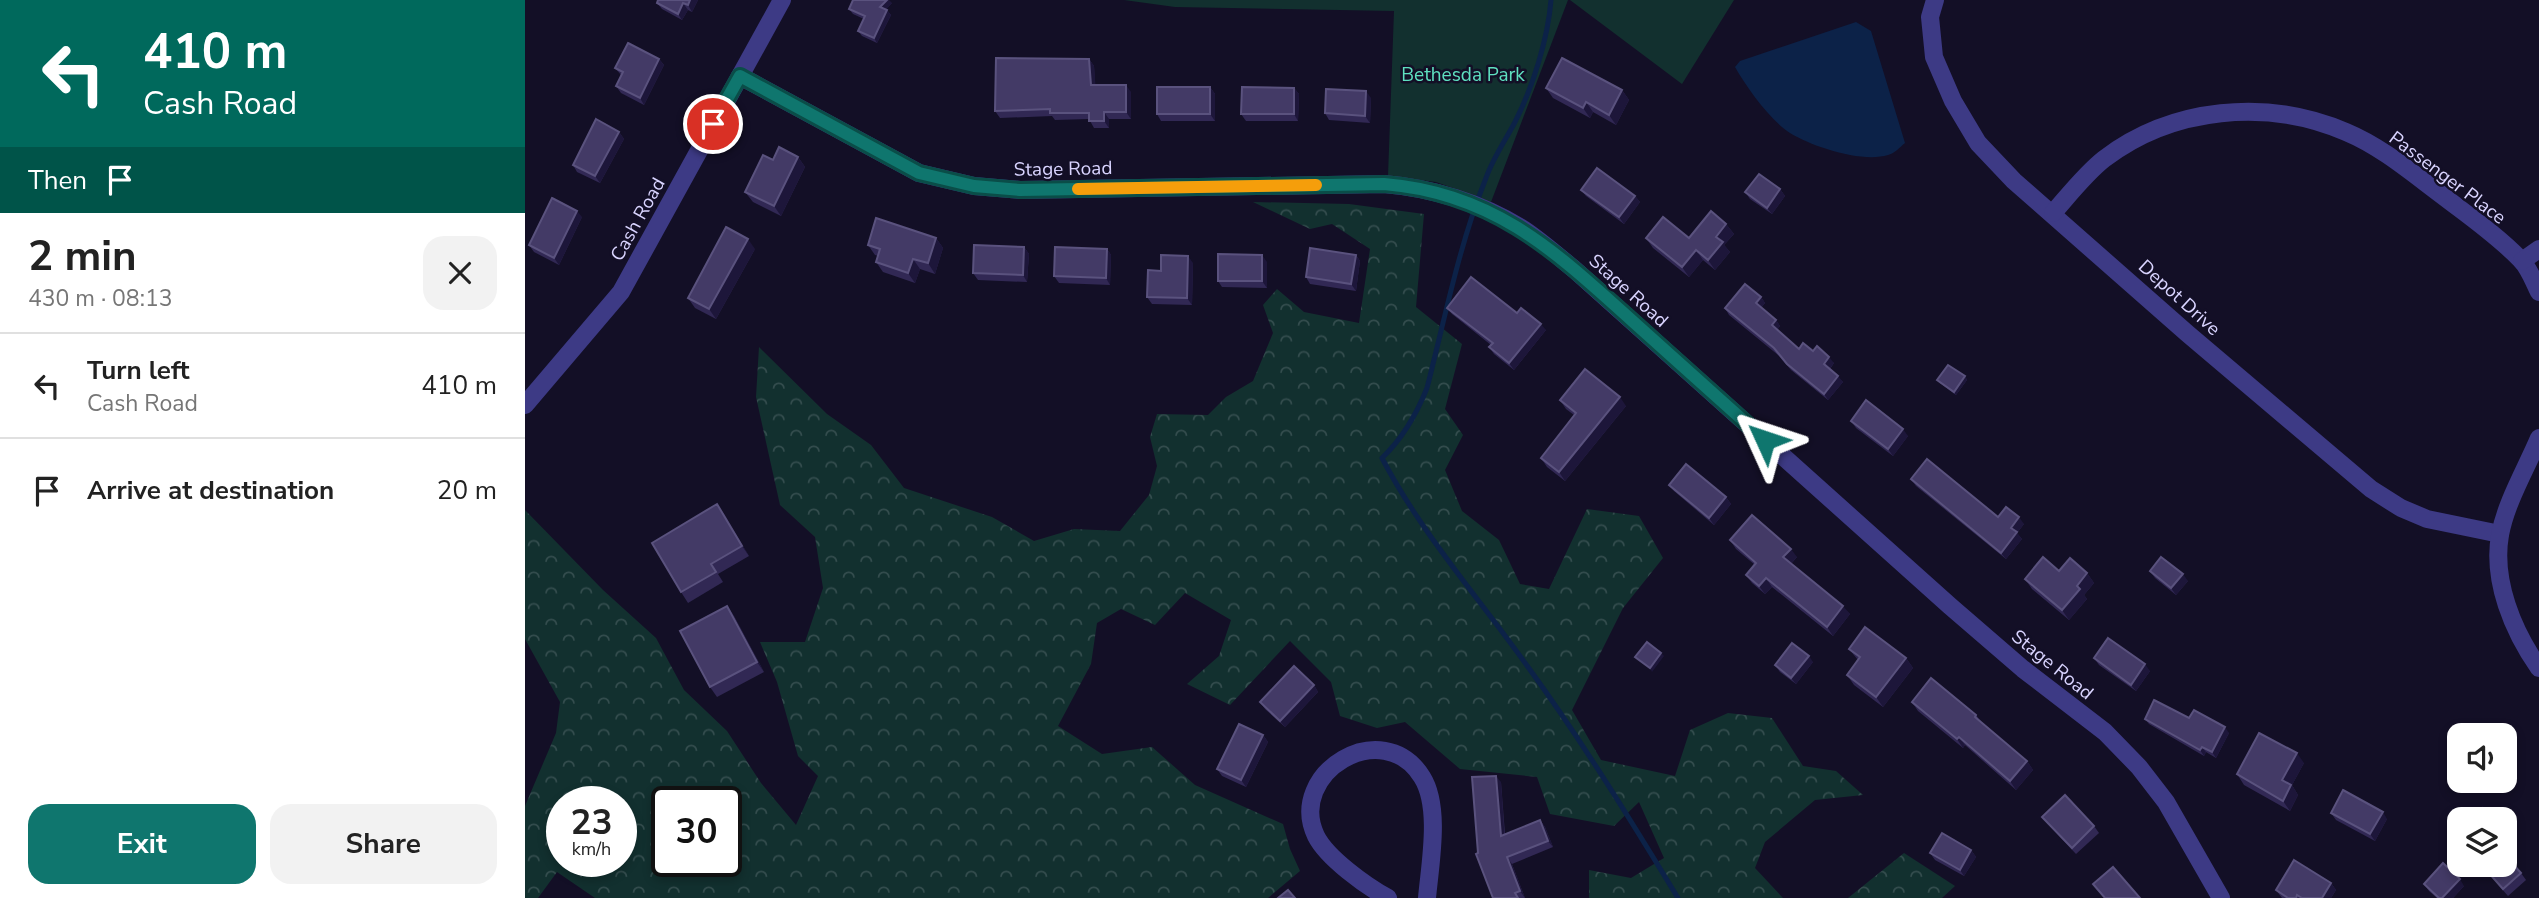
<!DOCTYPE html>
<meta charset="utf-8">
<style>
:root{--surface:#fff;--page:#f2f2f2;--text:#222;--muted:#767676;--line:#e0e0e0;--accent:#0f766e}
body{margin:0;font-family:"Nunito Sans",sans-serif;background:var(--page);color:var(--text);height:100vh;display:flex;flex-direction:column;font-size:26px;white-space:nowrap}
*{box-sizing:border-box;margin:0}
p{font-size:23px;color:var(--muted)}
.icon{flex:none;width:38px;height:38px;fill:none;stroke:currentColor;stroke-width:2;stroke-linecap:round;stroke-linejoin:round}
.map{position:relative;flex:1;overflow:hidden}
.drawer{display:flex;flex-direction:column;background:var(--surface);width:525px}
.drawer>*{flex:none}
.banner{background:#00695c;color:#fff;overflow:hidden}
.tools{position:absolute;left:1922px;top:723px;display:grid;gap:14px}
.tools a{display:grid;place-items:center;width:70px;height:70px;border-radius:14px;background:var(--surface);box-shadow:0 4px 10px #0003;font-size:35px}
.speed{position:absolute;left:21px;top:786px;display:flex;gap:14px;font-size:35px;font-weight:700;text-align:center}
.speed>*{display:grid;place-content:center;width:91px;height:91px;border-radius:50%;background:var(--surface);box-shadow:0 4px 10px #0003;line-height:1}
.speed small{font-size:18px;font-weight:400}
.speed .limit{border:4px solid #111;border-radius:10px;background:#fff;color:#111}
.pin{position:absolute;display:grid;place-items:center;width:60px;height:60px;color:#fff;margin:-30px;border:4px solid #fff;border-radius:50%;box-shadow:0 2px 7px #0007}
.me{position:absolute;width:77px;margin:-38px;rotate:312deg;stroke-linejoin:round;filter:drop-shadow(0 0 5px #0008)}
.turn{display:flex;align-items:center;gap:24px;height:147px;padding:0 28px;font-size:32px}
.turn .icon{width:91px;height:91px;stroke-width:2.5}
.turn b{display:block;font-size:49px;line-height:60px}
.then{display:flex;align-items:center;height:66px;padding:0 28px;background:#0003;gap:14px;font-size:26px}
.round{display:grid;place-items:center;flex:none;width:74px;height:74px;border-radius:21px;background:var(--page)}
.head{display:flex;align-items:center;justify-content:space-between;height:119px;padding:0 28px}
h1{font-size:42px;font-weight:700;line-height:52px}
.cta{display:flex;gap:14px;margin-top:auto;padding:14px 28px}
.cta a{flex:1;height:80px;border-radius:21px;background:var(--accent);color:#fff;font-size:28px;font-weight:700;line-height:80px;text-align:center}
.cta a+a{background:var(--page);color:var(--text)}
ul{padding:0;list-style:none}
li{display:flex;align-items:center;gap:21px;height:105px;padding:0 28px;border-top:2px solid var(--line)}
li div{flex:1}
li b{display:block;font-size:26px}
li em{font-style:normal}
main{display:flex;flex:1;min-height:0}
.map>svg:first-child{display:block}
</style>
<main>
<section class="drawer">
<div class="banner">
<div class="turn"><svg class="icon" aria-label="left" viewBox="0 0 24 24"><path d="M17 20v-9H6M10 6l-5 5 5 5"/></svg><div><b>410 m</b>Cash Road</div></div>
<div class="then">Then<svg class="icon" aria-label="arrive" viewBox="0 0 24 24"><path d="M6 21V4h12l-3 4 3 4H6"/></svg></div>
</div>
<div class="head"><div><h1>2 min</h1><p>430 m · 08:13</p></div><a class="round"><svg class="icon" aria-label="close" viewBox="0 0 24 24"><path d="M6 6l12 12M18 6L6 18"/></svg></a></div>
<ul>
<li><svg class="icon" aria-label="left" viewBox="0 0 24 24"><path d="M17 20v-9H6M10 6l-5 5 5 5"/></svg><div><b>Turn left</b><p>Cash Road</p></div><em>410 m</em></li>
<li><svg class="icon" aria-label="arrive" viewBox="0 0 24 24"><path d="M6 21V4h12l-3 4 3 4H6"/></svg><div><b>Arrive at destination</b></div><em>20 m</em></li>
</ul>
<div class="cta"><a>Exit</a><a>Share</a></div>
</section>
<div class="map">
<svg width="2014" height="898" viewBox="0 0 2014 898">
<defs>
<pattern id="forest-crowns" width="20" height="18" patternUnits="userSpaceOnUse" patternTransform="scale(1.75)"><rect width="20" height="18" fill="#12302f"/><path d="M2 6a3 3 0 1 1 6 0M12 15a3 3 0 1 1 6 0" fill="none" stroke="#344d4e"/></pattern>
</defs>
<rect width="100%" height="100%" fill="#130f26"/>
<g fill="#12302f">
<polygon points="599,0 1043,0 966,202 911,182 863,176 869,11 650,7"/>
<polygon points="1045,0 1209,0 1157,84"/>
</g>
<g fill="url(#forest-crowns)" fill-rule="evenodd">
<path d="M728 202 824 204 899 214 891 307 937 344 920 409 938 435 920 470 937 511 974 540 995 584 1024 589 1062 509 1114 516 1138 558 1098 608 1047 710 1076 760 1150 776 1165 730 1203 713 1247 718 1278 766 1311 771 1338 795 1290 800 1240 842 1230 868 1258 898H1064V870L1106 878 1139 858 1114 802 1089 826 1025 814 1012 777 935 769 880 722 852 728 815 716 806 682 765 641 705 705 662 684 694 656 706 620 660 593 630 625 596 609 572 623 566 664 533 726 577 754 627 747 670 785 758 824 765 849 775 871 743 898H70L32 872 13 898H0V806L31 733 35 702 0 639V510L78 590 131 638 159 690 202 731 236 783 271 825 293 776 273 756 252 682 235 642H280L298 588 290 537 255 505 231 397 234 347 302 414 346 445 379 488 467 517 509 541 549 529 595 531 624 495 632 466 625 437 632 414 683 415 701 397 728 381 748 333 738 305 752 289 779 312 834 323 845 249 807 224 785 229ZM37 802H96V861H37ZM142 802H201V861H142Z"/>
<polygon points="1379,853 1430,886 1417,898 1323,898"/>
</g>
<path fill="#0c2248" d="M1331 22 1346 31 1380 143C1375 147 1369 154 1363 155 1337 163 1288 147 1265 133 1245 120 1222 88 1210 67L1215 61Z"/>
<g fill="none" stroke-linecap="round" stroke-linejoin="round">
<path stroke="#0c2248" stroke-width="5" d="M1026 0C1023 38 1008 87 990 122 980 141 968 158 961 178 934 245 920 318 902 388 892 413 876 440 857 458 896 533 954 598 1003 667 1057 741 1105 819 1153 898"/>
<g stroke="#3d3a85" stroke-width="18">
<polyline points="1410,0 1405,17 1409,57 1428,101 1453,143 1489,181 1663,334 1846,489 1876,508 1902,519 1975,534"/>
<path d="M215 76 394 173 449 186 495 190 859 184C907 188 957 203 998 229 1016 241 1033 256 1050 270L1425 606 1498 669 1580 732 1614 767 1641 802 1696 898"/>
<path d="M1528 213C1544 195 1560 174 1579 159 1647 107 1742 98 1821 132 1857 147 1887 173 1918 196 1944 216 1973 236 1996 260 2004 268 2009 282 2014 292"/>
<polyline points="1997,261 2014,249"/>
<polyline points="0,405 96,292 257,0"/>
<path d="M2014 438C2001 469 1981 502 1975 535 1967 581 1988 631 2014 668"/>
<path d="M863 898C841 886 802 858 791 836 761 773 858 714 897 777 916 807 905 864 902 898"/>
</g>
</g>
<g fill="#312854">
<polygon points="133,0 173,0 167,12 163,10 157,20 137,9 132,3"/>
<polygon points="367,3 361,9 366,15 352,43 337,36 333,31 339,19 328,14 324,9"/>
<polygon points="134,59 139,65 119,105 96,93 91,86 96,75 90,68"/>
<polygon points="564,59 569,66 570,85 606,92 606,119 584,119 584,128 569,128 564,119 530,120 527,116 475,118 470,111"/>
<polygon points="685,87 690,94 690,121 636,121 632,114"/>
<polygon points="769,88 774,94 773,121 721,121 716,114"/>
<polygon points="1021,88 1097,90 1104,100 1091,125 1068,112 1065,118 1028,98"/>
<polygon points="846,98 845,123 804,120 800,113"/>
<polygon points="94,132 99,139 75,183 52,172 48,165"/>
<polygon points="273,157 280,167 256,216 228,202 220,192"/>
<polygon points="1255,189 1260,196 1247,214 1225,199 1220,192"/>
<polygon points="1056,190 1110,196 1115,202 1099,224 1061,196"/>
<polygon points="57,217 34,265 9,252 4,245"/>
<polygon points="1201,224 1209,234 1199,245 1205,252 1190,270 1178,260 1164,277 1128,248 1121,238 1164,238"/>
<polygon points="411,238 418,248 410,274 395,269 390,283 358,272 351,262 353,256 350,255 343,245"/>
<polygon points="499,247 504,254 502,282 453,280 448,273"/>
<polygon points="230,249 191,319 170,308 163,298"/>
<polygon points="582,249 586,255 585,285 534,283 529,276"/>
<polygon points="831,255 835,261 831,291 785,284 781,277"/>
<polygon points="742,262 742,288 697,287 693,281"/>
<polygon points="668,263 667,305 627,304 622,297 636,271"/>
<polygon points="1236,297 1240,303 1236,308 1251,320 1255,326 1252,330 1274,349 1288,351 1309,363 1305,369 1318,382 1303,400 1266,370 1253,355 1204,315 1200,308"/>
<polygon points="922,308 1021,330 989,370 969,354 964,347 966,345 927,314"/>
<polygon points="1440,376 1442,380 1431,395 1415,383 1412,380"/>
<polygon points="1035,400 1101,406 1040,481 1022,467 1016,458 1049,415 1041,409"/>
<polygon points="1326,421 1383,436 1368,456 1331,428"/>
<polygon points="1386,479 1473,517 1499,524 1492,533 1497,539 1481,559 1391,486"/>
<polygon points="1144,485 1201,497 1206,504 1189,525 1149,491"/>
<polygon points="192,504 224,556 193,574 198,582 163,603 156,592"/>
<polygon points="1205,540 1272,557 1266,564 1325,614 1308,636 1247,587 1240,594 1227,583 1221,575 1230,565 1211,549"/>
<polygon points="1534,571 1562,573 1569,583 1559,595 1562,599 1544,620 1507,589 1500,579"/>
<polygon points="1625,571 1663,581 1651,595 1630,578"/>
<polygon points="202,606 209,616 239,672 192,697 185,687"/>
<polygon points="1324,649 1381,658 1388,668 1358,707 1329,685 1322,675 1333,660"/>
<polygon points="1569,658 1625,671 1611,691 1574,665"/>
<polygon points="1288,662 1271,684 1255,672 1250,665"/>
<polygon points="789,685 793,692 760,727 740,709 735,702"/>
<polygon points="1387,702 1451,715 1457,723 1502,761 1508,770 1491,790 1440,745 1438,748 1393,711"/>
<polygon points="1664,718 1704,733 1691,758 1681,752 1679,756 1624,724 1620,719"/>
<polygon points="738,735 743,742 721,787 697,776 692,769"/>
<polygon points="1779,763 1767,785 1773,795 1765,811 1719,785 1712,774"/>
<polygon points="976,782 980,834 1015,820 1020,827 1028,847 987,864 1000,898 968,898 953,853"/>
<polygon points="1806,813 1862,819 1850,841 1811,820"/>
<polygon points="1517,817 1569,826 1574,833 1551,854 1522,823"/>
<polygon points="1446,850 1451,857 1439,876 1410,860 1405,853"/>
<polygon points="1955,864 1979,864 1996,873 2001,880 1983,896"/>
<polygon points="1806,883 1811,890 1806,898 1757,898 1751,890"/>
<polygon points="1899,884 1939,886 1928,898 1912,898 1904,891"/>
</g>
<g fill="#1d163a">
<polygon points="165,0 173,0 167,12 163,5"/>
<polygon points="362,0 364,0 367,3 359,12 355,7"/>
<polygon points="158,3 163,10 157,20 153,14"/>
<polygon points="362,10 366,15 352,43 349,38"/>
<polygon points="134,59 139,65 119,105 115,98"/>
<polygon points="564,59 569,66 571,92 566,85"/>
<polygon points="601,85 606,92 606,119 601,112"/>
<polygon points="685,87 690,94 690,121 685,114"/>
<polygon points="769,88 774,94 773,121 769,114"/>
<polygon points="1097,90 1104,100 1091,125 1084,115"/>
<polygon points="841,91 846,98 845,123 840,116"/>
<polygon points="1061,102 1068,112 1065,118 1058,108"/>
<polygon points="579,112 584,119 584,128 579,121"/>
<polygon points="94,132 99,139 75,183 70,176"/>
<polygon points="273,157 280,167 256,216 249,206"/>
<polygon points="1255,189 1260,196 1247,214 1242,208"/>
<polygon points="1110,196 1115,202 1099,224 1094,217"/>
<polygon points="52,211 57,217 34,265 29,258"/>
<polygon points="1201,224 1209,234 1199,245 1205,252 1190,270 1183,260 1191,237"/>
<polygon points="411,238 418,248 410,274 403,263"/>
<polygon points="223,239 230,249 191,319 184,309"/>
<polygon points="499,247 504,254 502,282 498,275"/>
<polygon points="582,249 586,255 585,285 581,278"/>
<polygon points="1171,250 1178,260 1164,277 1157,267"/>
<polygon points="737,255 742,262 742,288 737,281"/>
<polygon points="831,255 835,261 831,291 826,284"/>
<polygon points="663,256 668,263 667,305 662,298"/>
<polygon points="388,259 395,269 390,283 383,273"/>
<polygon points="1236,297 1240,303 1235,309 1231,303"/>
<polygon points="1251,320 1255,326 1251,331 1247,325"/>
<polygon points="1016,324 1021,330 989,370 984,363"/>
<polygon points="1304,357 1309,363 1303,371 1299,364"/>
<polygon points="1313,376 1318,382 1303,400 1299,394"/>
<polygon points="1440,376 1442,380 1431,395 1429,392"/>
<polygon points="1095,397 1101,406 1040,481 1034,472"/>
<polygon points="1378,429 1383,436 1368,456 1363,449"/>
<polygon points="1201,497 1206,504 1189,525 1184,518"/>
<polygon points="192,504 200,515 224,556 217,546"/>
<polygon points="1494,517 1499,524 1492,533 1497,539 1481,559 1476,553 1486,528"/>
<polygon points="1266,549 1272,557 1264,566 1258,557"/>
<polygon points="1562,573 1569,583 1559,595 1562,599 1544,620 1537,610 1552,586"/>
<polygon points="1658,574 1663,581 1651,595 1646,588"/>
<polygon points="1241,578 1247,587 1240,594 1234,586"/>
<polygon points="202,606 209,616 239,672 232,662"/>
<polygon points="1318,606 1325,614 1308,636 1302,627"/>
<polygon points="1136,653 1139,656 1127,672 1125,668"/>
<polygon points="1284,656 1288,662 1271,684 1266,678"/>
<polygon points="1381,658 1388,668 1358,707 1351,697"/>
<polygon points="1620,664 1625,671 1611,691 1606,685"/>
<polygon points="789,685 793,692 760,727 755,721"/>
<polygon points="1700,727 1704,733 1691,758 1687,752"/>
<polygon points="738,735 743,742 721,787 716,780"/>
<polygon points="1434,737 1440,745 1438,748 1432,739"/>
<polygon points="1677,747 1681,752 1679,756 1675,750"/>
<polygon points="1772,753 1779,763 1767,785 1773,795 1765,811 1758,801 1757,780"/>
<polygon points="1502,761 1508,770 1491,790 1485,781"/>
<polygon points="971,776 976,782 980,843 976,836"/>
<polygon points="1858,812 1862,819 1850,841 1845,834"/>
<polygon points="1015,820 1020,827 1028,847 1023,841"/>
<polygon points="1982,823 1987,830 1979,841 1979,827"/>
<polygon points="1446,850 1451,857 1439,876 1435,870"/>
<polygon points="982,857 987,864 1000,898 995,891"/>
<polygon points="1935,879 1939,886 1928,898 1917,898"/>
<polygon points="1806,883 1811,890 1806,898 1797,898"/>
</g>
<g fill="#433a66" stroke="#5a527e" stroke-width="2">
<polygon points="133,0 165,0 163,5 158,3 153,14 132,3"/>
<polygon points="328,0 362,0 355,7 362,10 349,38 333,31 340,16 324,9"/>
<polygon points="103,43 134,59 115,98 91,86 98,72 90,68"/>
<polygon points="471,58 564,59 566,85 601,85 601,112 579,112 579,121 564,121 564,113 525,113 525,109 470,111"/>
<polygon points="1037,58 1097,90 1084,115 1061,102 1058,108 1021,88"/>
<rect x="632" y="87" width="53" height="27"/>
<polygon points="717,87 769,88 769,114 716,114"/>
<polygon points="801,89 841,91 840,116 800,113"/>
<polygon points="71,119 94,132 70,176 48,165"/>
<polygon points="254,147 273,157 249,206 220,192 238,155 248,160"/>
<polygon points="1072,168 1110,196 1094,217 1056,190"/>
<polygon points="1234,174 1255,189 1242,208 1220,192"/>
<polygon points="27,198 52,211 29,258 4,245"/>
<polygon points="1186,211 1201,224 1191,237 1198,242 1183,260 1171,250 1157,267 1121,238 1138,217 1164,238"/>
<polygon points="351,218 411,238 403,263 388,259 383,273 351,262 355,249 343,245"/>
<polygon points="201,227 223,239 184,309 163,298"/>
<polygon points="449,245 499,247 498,275 448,273"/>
<polygon points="530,247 582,249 581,278 529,276"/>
<polygon points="785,248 831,255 826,284 781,277"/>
<polygon points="693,254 737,255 737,281 693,281"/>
<polygon points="636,255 663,256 662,298 622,297 623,270 636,271"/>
<polygon points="946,277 992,313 996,308 1016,324 984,363 964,347 968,343 922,308"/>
<polygon points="1220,284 1236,297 1231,303 1251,320 1247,325 1274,349 1278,343 1288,351 1292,346 1304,357 1299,364 1313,376 1299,394 1262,364 1249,348 1200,308"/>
<polygon points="1423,365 1440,376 1429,392 1412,380"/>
<polygon points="1060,369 1095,397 1034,472 1016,458 1051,413 1035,400"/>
<polygon points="1341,400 1378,429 1363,449 1326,421"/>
<polygon points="1402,459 1473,517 1481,507 1494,517 1486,528 1492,532 1476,553 1386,479"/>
<polygon points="1161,464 1201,497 1184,518 1144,485"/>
<polygon points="192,504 217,546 186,564 191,572 156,592 127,543"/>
<polygon points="1227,515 1266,549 1258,557 1318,606 1302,627 1241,578 1234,586 1221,575 1231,563 1205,540"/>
<polygon points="1518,557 1534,571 1545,558 1562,573 1552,586 1555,589 1537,610 1500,579"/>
<polygon points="1636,557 1658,574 1646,588 1625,571"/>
<polygon points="202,606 232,662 185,687 155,631"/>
<polygon points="1340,627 1381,658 1351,697 1322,675 1335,657 1324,649"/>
<polygon points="1583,638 1620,664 1606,685 1569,658"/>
<polygon points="1122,642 1136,653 1125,668 1110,657"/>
<polygon points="1267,643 1284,656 1266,678 1250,665"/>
<polygon points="769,666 789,685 755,721 735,702"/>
<polygon points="1406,678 1451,715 1450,717 1502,761 1485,781 1434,737 1432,739 1387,702"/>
<polygon points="1629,700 1664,718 1669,710 1700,727 1687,752 1677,747 1675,750 1620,719"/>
<polygon points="714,724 738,735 716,780 692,769"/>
<polygon points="1734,733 1772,753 1757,780 1766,785 1758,801 1712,774"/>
<polygon points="971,776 976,836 1015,820 1023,841 982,857 995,891 990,893 993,898 968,898 951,854 953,853 947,777"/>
<polygon points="1818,790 1858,812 1845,834 1806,813"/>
<polygon points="1540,795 1569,826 1547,848 1517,817"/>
<polygon points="1958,808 1976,819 1951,819"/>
<polygon points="1417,833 1446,850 1435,870 1405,853"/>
<polygon points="1979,854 1996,873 1978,889 1956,864 1979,864"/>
<polygon points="1769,860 1806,883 1797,898 1777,898 1772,895 1771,898 1763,898 1751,890"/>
<polygon points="1918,863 1935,879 1917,898 1914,898 1899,884"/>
<polygon points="1588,867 1615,898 1580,898 1568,884"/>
<polygon points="763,890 770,898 753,898"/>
</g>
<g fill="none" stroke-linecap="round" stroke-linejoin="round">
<defs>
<path id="route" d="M188 124 215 76 394 173 449 186 495 190 859 184C972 193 1034 255 1113 326 1155 364 1198 402 1240 440"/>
</defs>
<use href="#route" stroke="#0a4d48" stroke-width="18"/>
<use href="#route" stroke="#0f766e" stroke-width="12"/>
<polyline stroke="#f59e0b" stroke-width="12" points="553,189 791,185"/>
</g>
<g text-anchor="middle" stroke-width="5" stroke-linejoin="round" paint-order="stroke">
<g font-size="19" fill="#5fe0c0" stroke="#130f26">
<text x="938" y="81">Bethesda Park</text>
</g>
<g font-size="19" fill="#d9d4ff" stroke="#130f26">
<text transform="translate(538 168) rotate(-1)" y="7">Stage Road</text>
<text transform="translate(1923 177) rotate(37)" y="7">Passenger Place</text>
<text transform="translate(112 219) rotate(-61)" y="7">Cash Road</text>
<text transform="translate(1104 290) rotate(42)" y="7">Stage Road</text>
<text transform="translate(1655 297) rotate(42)" y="7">Depot Drive</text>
<text transform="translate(1528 664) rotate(39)" y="7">Stage Road</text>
</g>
</g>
</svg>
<div class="tools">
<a><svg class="icon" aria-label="sound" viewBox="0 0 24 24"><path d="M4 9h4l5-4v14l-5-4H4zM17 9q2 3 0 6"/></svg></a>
<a><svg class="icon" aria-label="layers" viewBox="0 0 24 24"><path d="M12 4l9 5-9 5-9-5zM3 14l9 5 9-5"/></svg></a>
</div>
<div class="speed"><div>23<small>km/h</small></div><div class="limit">30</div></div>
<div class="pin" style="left:188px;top:124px;background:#d93025"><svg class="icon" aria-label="arrive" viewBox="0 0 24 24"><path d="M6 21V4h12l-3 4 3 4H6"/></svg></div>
<svg class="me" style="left:1240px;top:440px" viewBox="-20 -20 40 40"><path d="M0-17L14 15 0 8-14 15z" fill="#0f766e" stroke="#fff" stroke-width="4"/></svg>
</div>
</main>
